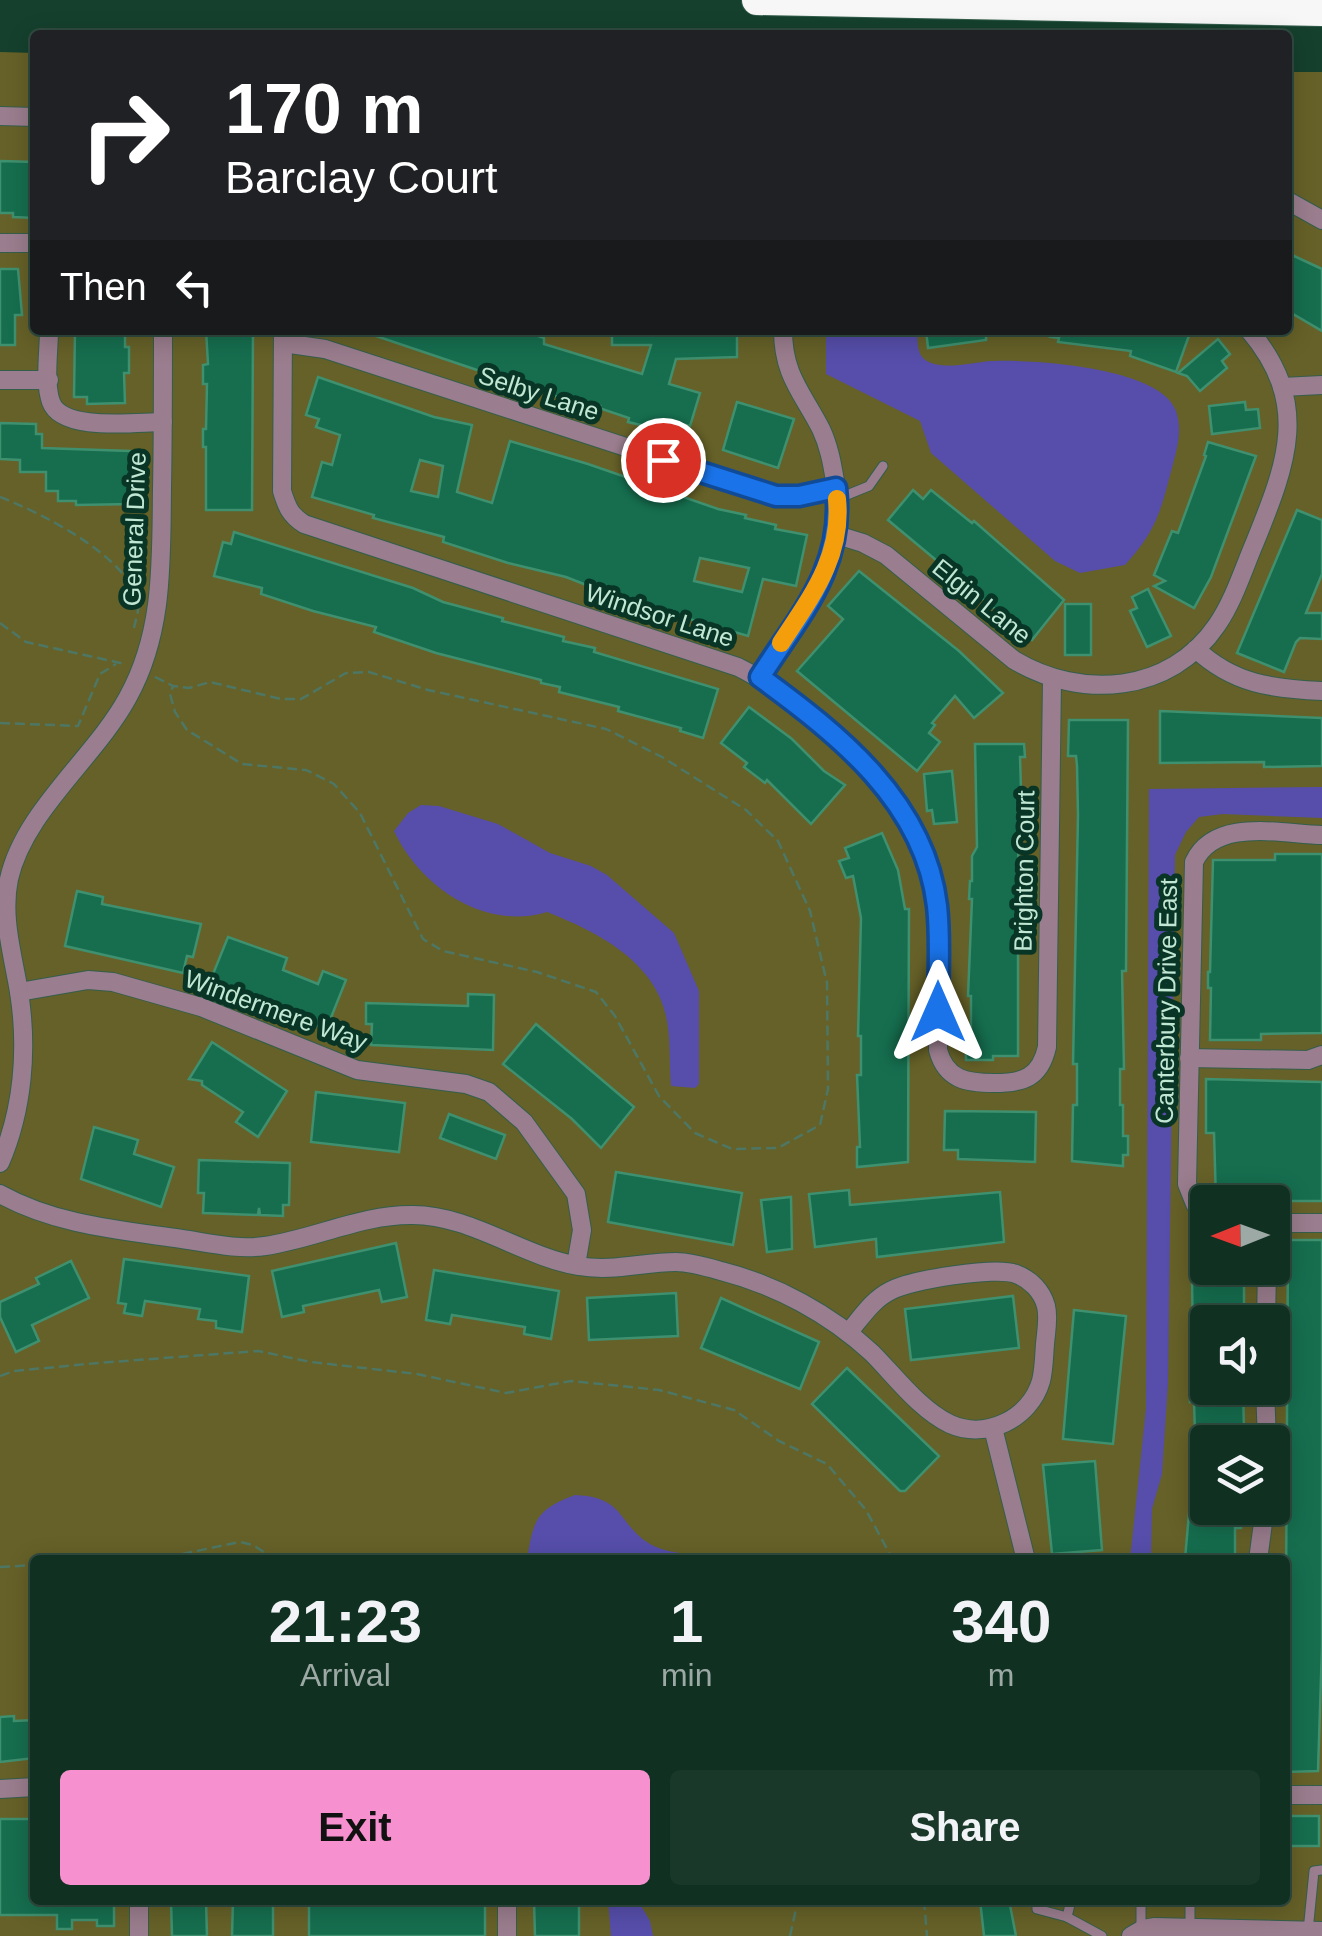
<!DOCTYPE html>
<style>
:root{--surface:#103022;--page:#19382a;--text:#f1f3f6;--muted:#9ca9a5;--line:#304b40;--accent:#f790ce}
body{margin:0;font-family:Helvetica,sans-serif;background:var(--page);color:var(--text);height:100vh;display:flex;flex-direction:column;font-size:38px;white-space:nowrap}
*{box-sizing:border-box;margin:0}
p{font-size:32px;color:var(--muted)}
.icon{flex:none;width:55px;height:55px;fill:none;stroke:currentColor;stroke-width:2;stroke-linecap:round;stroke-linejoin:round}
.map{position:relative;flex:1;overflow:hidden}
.side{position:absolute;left:30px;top:1555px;width:1260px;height:350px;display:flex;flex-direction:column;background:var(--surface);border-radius:10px;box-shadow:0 5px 25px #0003,0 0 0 2px var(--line)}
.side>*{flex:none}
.banner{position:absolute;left:30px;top:30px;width:1262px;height:305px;border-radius:10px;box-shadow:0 5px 25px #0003,0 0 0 2px var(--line);background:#202124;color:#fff;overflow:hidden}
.needle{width:65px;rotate:269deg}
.buttons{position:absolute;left:1190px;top:1185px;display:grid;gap:20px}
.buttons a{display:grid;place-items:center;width:100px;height:100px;border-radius:10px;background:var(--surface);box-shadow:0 5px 25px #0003,0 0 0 2px var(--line);font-size:50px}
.pin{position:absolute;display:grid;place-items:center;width:85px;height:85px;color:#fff;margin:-42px;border:5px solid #fff;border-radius:50%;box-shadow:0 2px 10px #0007}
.me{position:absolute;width:110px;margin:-55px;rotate:0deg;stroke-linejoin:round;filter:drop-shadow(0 0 8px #0008)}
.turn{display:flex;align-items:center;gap:35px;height:210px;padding:0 30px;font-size:45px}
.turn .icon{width:130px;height:130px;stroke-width:2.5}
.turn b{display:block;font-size:70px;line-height:85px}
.then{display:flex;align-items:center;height:95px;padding:0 30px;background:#0003;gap:20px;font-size:38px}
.eta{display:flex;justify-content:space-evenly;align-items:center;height:170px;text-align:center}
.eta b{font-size:60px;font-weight:700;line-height:70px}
.button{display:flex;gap:20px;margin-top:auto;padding:20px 30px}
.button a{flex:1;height:115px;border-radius:10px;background:var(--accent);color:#111;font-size:40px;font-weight:700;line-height:115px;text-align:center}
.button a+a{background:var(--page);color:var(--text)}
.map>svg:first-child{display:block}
</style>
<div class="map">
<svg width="1322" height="1936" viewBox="0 0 1322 1936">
<rect width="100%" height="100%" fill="#15402e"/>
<path fill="#666128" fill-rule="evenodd" d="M0 52 35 53V330H1288V72H1322V1936H0ZM1208 1202H1272V1268H1208ZM1208 1322H1272V1388H1208ZM1208 1442H1272V1508H1208ZM35 1560H1285V1900H35Z"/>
<g fill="#564eaa">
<path d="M826 330H917C918 339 916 352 924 359 941 372 972 362 992 361 1032 359 1161 367 1176 411 1182 429 1178 446 1173 464 1161 509 1158 529 1125 565L1080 573 1055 561 931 453 920 421 826 374Z"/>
<polygon points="1322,787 1322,818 1223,814 1199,817 1186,832 1175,855 1168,1383 1162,1474 1152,1509 1151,1560 1130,1560 1146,1408 1149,789"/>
<path d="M421 805 439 806 498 824 550 853 591 866 607 875 674 933 699 991V1084L695 1088 671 1086C669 1064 671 1038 666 1016 654 960 595 931 547 912 485 931 420 887 394 831L408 813Z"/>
<path d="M575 1495C626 1497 617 1524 650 1544 671 1556 697 1552 719 1560H527C533 1521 536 1509 575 1495Z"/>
<polygon points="608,1900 642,1900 640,1904 650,1921 653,1936 611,1936"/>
</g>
<g fill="#166e4f" stroke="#3f906f" stroke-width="2.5" fill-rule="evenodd">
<polygon points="0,161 35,162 35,218 13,217 13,213 0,213"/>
<polygon points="1292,255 1322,269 1322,331 1288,311 1288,265"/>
<polygon points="0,269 18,269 22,315 15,315 15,345 0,345"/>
<polygon points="75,330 125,330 125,347 129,347 129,373 124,373 125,403 87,404 87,397 74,397"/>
<polygon points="206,330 253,330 252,510 206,510 206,447 203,447 203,429 206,429 207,384 203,384 203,365 208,364"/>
<polygon points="368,330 521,330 544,338 544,344 642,374 651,345 612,345 612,330 737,330 737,357 676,359 669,384 700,393 690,426 682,424 679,434 628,422 629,418 599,408 600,406 561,398 477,370 367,333"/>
<polygon points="926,330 986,330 986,340 928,348"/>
<polygon points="1051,330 1191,330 1176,372 1130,356 1131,351 1058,342 1059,338 1050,337"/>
<polygon points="1218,339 1230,354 1222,361 1227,368 1200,391 1187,376 1178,373"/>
<path d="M318 377 434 417 472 425 457 492 492 503 510 441 588 464 718 509 746 515 745 518 776 525 775 529 807 535 796 586 763 579 748 636 627 601 566 577 508 563 443 542 444 537 373 518 374 515 312 497 322 462 332 465 340 435 316 427 319 419 306 415ZM420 460 443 466 438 497 411 491ZM700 558 749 568 742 592 694 581Z"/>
<polygon points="737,402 794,419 778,468 723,450"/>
<polygon points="1245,402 1246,410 1258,409 1260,428 1212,434 1209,406"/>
<polygon points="0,423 36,424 36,434 42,434 42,448 130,451 133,504 76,505 76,501 58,501 58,491 46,491 46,472 20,472 20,460 0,459"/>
<polygon points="1208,442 1256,456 1211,577 1194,608 1154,586 1165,581 1154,575 1172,531 1178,533 1206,456 1204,455"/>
<polygon points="913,490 923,499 931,490 972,523 974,521 1064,600 1032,640 888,520"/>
<polygon points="1297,510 1322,520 1322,574 1306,613 1322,613 1322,639 1300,638 1296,642 1284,672 1237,653"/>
<polygon points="234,532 413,588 443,602 503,618 502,621 564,637 563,641 595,648 594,652 718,689 703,738 680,731 681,728 618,711 619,707 559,692 560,687 541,683 541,680 436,653 374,632 376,627 313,611 261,594 262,588 214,576 223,542 231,544"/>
<polygon points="859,571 959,651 1003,693 974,718 955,696 932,723 935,725 929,733 940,742 917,771 797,671 843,619 828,606"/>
<polygon points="1148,589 1171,636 1147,647 1130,611 1137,608 1132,597"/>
<rect x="1065" y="604" width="26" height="51"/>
<polygon points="749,707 792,739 824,771 845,785 811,824 767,780 765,783 744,767 747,763 721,743"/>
<polygon points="1160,711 1322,718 1322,766 1264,767 1264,762 1160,763"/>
<polygon points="1069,720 1128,720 1126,971 1122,971 1124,1069 1120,1069 1120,1105 1123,1105 1123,1136 1128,1136 1128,1155 1123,1155 1123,1166 1072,1161 1073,1105 1077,1105 1077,1064 1073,1064 1078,815 1077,766 1076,756 1068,756"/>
<polygon points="975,744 1024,744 1025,757 1020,757 1022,821 1019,821 1018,871 1018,1056 993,1056 993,1060 966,1060 966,1041 971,1041 971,996 968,996 972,899 969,899 970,881 972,881 972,856 977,847"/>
<polygon points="952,771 957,822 934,824 932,810 927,811 924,774"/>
<polygon points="882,833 898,870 905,909 909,909 908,1162 857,1167 857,1147 860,1147 857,1075 861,1075 861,1036 858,1036 861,918 853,876 846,878 839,861 849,858 845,848"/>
<polygon points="1275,854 1322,854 1322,1033 1261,1034 1261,1040 1210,1040 1211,988 1208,988 1208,972 1210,972 1213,860 1275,860"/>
<polygon points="77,891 103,897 102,904 201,924 193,957 187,956 183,973 65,946"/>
<polygon points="228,937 287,958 283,970 318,984 323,971 346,980 326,1030 211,979"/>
<polygon points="468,994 494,995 493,1050 371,1045 372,1024 366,1024 366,1003 468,1006"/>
<polygon points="536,1024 634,1107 601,1148 572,1119 503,1064"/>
<polygon points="212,1042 287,1091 258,1137 236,1122 243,1112 202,1085 202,1081 189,1079"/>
<polygon points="1206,1079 1322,1082 1322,1201 1216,1201 1214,1133 1206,1133"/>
<polygon points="316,1092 405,1103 399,1152 311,1142"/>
<polygon points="945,1111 1036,1112 1035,1162 958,1159 958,1150 944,1150"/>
<polygon points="449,1114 505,1135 496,1159 440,1138"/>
<polygon points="94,1127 138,1140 134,1154 174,1167 161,1207 81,1179"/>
<polygon points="199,1160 290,1163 289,1205 283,1205 283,1216 260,1215 259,1208 258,1215 203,1213 204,1193 198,1193"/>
<polygon points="616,1172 742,1193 733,1245 608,1222"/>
<polygon points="849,1190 850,1205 1000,1192 1004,1242 877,1257 876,1239 815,1247 809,1194"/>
<polygon points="791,1197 792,1249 767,1252 761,1200"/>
<polygon points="1288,1240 1322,1240 1322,1646 1318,1771 1285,1772"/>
<polygon points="396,1243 407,1297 382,1302 379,1290 303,1306 304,1312 282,1317 272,1271"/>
<polygon points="124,1259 249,1276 242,1332 216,1328 216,1321 198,1319 200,1309 145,1301 142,1316 124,1313 126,1304 118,1303"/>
<polygon points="71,1261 89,1298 32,1325 39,1341 16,1352 0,1317 0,1302 39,1284 36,1278"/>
<polygon points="1196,1268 1244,1268 1244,1322 1208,1322 1208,1388 1243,1388 1244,1432 1195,1434 1194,1402 1190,1402 1190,1343 1193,1343 1192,1280 1196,1280"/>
<polygon points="434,1270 559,1291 551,1339 524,1334 525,1327 452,1315 450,1324 426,1320"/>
<polygon points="676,1293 678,1336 589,1340 587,1298"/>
<polygon points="1013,1296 1019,1348 911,1360 905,1309"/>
<polygon points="721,1298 819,1342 800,1389 701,1348"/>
<polygon points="1074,1310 1126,1316 1113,1444 1063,1439"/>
<polygon points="847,1368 939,1456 905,1491 900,1491 812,1404"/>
<polygon points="1095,1461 1102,1550 1052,1554 1043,1465"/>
<polygon points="1193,1468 1208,1468 1208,1508 1241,1508 1241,1528 1235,1528 1235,1559 1185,1559"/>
<polygon points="14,1716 14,1721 35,1720 35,1758 0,1762 0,1717"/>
<polygon points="1290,1816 1319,1816 1319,1846 1285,1846 1285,1826 1290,1826"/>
<polygon points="0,1819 35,1819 35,1900 114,1900 114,1926 97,1926 97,1920 72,1920 72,1929 57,1929 57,1915 0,1915"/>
<polygon points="171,1900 206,1900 207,1936 172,1936"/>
<polygon points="233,1900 273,1900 273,1936 232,1936"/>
<polygon points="309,1900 485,1902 485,1936 309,1936"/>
<polygon points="534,1900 579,1900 579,1936 535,1936"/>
<polygon points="980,1900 1009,1900 1016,1936 984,1936"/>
</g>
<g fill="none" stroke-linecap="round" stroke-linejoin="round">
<defs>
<g id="service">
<polyline points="837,499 869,486 883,466"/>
<polyline points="1037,1900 1037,1909 1067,1917 1102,1936"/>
<polyline points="1190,1900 1190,1927"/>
<polyline points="1067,1917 1071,1900"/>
<polyline points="1141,1930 1141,1900"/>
<polyline points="1308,1931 1314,1871 1322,1870"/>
</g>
<g id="minor">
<polyline points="0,116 35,117"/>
<polyline points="1288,201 1322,220"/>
<polyline points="0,243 35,243"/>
<path d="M49 330C49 351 44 382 51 402 62 432 135 422 163 422"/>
<path d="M283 330 282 491C287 507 290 515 304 524L738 667C773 684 801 710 830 735 951 838 939 903 938 1050 946 1080 967 1083 994 1083 1023 1083 1040 1078 1047 1047L1052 680"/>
<polyline points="283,343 325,349 776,496 799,496 836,488"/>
<polyline points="0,380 49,380"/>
<polyline points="1282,387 1322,385"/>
<path d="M837 535 863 543 886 555 1014 660C1081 700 1170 694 1217 625 1234 600 1243 570 1255 542 1287 463 1311 403 1249 330"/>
<path d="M1196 649C1233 684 1273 689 1322 691"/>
<path d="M760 677C800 613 848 562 835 481 832 463 829 446 821 429 802 392 783 375 783 330"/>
<polyline points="19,992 88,980 113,982 201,1007 357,1070 466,1084 489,1092 524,1122 576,1194 582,1230 576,1265"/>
<polyline points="1189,1058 1308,1060 1322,1055"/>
<path d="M0 1163C23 1110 28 1049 19 992 13 955 1 917 9 879 24 811 95 758 128 697 164 632 161 561 162 489 163 436 163 383 163 330"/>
<path d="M0 1194C56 1225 120 1230 182 1239 209 1243 238 1250 265 1246 314 1239 363 1214 413 1215 470 1215 522 1256 578 1266 614 1272 642 1262 676 1262 690 1262 707 1267 721 1271 776 1285 830 1314 872 1353 895 1376 920 1410 950 1424 986 1440 1030 1419 1041 1381 1044 1369 1044 1356 1045 1344 1046 1332 1049 1318 1046 1306 1042 1291 1030 1279 1016 1274 997 1266 909 1280 890 1291 872 1300 861 1318 848 1333"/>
<path d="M1208 1215 1195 1204 1187 1184 1194 862C1215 817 1281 834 1322 835"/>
<polyline points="1272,1223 1322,1223"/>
<polyline points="1266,1322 1267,1268"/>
<polyline points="1265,1388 1267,1442"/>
<polyline points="993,1428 1026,1560"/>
<polyline points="1258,1560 1265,1508"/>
<polyline points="0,1789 35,1787"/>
<polyline points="1285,1795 1322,1795"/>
<polyline points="139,1936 139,1900"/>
<polyline points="507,1936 507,1900"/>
<polyline points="1131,1936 1143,1929 1155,1927 1322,1931"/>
</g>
<polyline id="motorway" points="757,0 1322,11"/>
</defs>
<use href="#service" stroke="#345e4c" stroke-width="11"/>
<use href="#minor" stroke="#345e4c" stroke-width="20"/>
<use href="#motorway" stroke="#345e4c" stroke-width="32"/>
<g stroke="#4d7764" stroke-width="2.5" stroke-dasharray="10 5" stroke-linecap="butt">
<path d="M0 497C39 512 133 558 138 605 139 612 135 622 134 628"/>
<polyline points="0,623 26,642 125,664"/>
<polyline points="155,677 173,686 189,688 210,682 281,699 301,699 346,673 369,672 428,690 606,729 662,757 746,810 778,841 810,911 827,983 828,1089 820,1125 778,1148 732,1149 695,1133 659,1096 615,1016 596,992 537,972 443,951 423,939 360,813 334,784 306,770 242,764 187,730 175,712 170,694 173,686"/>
<polyline points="0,723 78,726 100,674 116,664"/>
<polyline points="0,1376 14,1371 98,1363 258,1351 311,1362 417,1374 506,1393 571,1381 659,1390 734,1410 779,1441 827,1464 866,1510 893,1560"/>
<polyline points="87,1560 127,1560"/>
<polyline points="153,1560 240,1542 253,1545 276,1560"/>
<polyline points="0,1567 35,1565"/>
<polyline points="924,1900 927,1936"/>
<polyline points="790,1936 798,1900"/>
</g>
<use href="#service" stroke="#9a7d8e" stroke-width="9"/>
<use href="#minor" stroke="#9a7d8e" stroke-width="18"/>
<use href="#motorway" stroke="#f7f7f7" stroke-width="30"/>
</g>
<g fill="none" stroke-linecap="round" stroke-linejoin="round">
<defs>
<path id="route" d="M663 460 776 496H799L836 488C845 568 800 614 760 677 838 734 925 802 937 906 941 941 938 977 938 1012"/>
</defs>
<use href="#route" stroke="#114b97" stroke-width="25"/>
<use href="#route" stroke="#1a73e8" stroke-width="18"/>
<path stroke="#f59e0b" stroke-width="18" d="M781 643C811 597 843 556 837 499"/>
</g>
<g text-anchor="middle" stroke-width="10" stroke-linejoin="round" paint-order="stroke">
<g font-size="25" fill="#c1e7d4" stroke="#083525">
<text transform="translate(539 393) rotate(18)" y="9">Selby Lane</text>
<text transform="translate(134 529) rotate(-88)" y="9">General Drive</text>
<text transform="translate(982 601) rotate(39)" y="9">Elgin Lane</text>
<text transform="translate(660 615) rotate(18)" y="9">Windsor Lane</text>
<text transform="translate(1024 871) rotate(-89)" y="9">Brighton Court</text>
<text transform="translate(1166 1001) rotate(-89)" y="9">Canterbury Drive East</text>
<text transform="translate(276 1010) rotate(20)" y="9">Windermere Way</text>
</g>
</g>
</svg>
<div class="buttons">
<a><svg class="needle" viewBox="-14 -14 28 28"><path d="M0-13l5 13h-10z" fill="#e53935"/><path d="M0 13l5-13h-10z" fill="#9ca9a5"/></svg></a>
<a><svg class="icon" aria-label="sound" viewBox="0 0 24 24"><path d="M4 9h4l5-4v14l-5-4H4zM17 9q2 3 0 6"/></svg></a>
<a><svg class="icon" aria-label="layers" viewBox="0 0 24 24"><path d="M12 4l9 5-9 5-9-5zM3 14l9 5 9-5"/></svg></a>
</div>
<div class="pin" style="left:663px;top:460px;background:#d93025"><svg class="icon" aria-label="arrive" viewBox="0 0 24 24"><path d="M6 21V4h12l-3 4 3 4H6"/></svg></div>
<svg class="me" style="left:938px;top:1012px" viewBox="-20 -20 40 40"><path d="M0-17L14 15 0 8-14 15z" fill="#1a73e8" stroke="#fff" stroke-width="4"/></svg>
<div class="banner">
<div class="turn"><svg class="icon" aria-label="right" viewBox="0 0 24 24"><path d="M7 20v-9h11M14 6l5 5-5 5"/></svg><div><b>170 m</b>Barclay Court</div></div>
<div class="then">Then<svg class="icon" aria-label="left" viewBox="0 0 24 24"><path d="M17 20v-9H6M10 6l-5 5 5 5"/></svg></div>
</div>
<section class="side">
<div class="eta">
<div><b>21:23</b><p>Arrival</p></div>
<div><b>1</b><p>min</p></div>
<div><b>340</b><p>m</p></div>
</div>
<div class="button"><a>Exit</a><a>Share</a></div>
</section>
</div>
